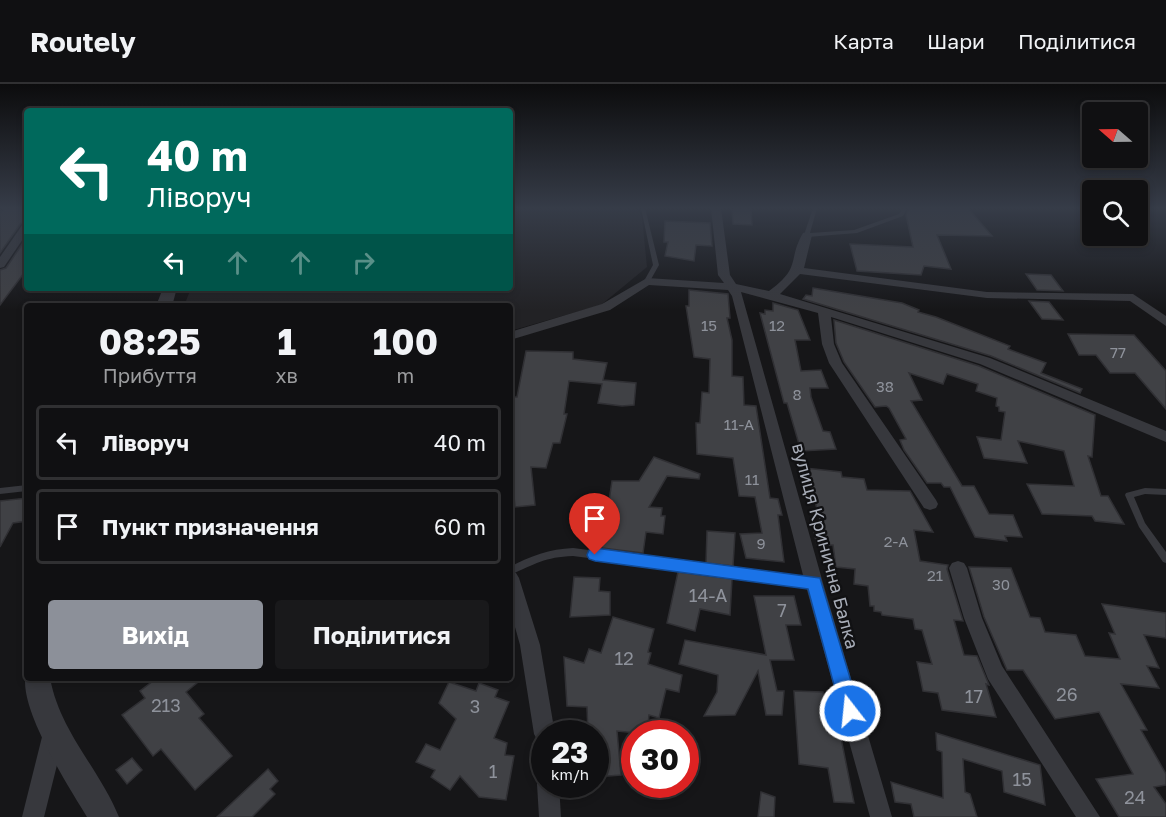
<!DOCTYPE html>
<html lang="uk">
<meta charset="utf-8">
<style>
:root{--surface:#101012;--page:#19191b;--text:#f1f3f6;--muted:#9c9d9f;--line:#303032;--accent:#8c9099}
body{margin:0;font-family:"Golos Text",sans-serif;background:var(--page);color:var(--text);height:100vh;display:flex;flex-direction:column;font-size:22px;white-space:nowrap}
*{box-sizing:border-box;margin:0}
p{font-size:20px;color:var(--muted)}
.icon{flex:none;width:33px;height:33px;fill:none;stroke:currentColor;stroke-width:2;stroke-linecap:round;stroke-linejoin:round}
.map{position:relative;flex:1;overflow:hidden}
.sheet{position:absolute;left:24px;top:219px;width:489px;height:378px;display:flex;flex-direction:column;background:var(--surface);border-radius:6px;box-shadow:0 3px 9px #0003,0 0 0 2px var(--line)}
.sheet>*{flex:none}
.banner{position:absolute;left:24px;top:24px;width:489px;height:183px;border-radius:6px;box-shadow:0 3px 9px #0003,0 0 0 2px var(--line);background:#00695c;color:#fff;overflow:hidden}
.needle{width:39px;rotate:290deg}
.tools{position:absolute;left:1082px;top:18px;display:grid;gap:12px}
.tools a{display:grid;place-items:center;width:66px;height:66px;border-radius:6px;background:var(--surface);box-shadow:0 3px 9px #0003,0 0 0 2px var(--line);font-size:30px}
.speed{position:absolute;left:531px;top:636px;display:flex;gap:12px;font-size:30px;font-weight:700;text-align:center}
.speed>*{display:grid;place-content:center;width:78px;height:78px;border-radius:50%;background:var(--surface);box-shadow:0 3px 9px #0003,0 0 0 2px var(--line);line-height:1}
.speed small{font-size:15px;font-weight:400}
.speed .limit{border:9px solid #d22;background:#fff;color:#111}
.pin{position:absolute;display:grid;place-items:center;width:51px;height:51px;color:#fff;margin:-62px -26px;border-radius:50% 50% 50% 0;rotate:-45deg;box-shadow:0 0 6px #0007}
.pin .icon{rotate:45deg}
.me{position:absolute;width:66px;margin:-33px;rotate:344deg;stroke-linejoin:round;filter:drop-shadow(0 0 4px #0008)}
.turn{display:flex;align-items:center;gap:21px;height:126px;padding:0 24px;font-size:27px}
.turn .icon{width:78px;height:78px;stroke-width:2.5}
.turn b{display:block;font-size:42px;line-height:51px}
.lanes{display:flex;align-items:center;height:57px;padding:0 24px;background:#0003;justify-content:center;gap:30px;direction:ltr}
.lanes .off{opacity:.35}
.eta{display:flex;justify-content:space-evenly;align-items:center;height:102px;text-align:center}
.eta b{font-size:36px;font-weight:700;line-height:42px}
.action{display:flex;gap:12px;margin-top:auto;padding:12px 24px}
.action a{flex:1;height:69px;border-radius:6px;background:var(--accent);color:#fff;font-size:24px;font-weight:700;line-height:69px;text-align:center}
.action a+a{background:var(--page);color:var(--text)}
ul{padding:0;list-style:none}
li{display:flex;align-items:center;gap:18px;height:75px;margin:0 12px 9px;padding:0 12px;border:3px solid var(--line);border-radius:6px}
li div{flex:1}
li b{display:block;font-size:22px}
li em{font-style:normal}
header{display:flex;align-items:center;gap:36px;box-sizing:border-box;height:84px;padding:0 30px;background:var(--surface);border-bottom:2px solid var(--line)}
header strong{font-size:28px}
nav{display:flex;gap:33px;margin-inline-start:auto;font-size:21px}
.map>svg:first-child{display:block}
</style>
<header>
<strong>Routely</strong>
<nav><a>Карта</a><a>Шари</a><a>Поділитися</a></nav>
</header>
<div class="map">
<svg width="1166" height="733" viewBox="0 0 1166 733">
<rect width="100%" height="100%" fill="#161618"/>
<polygon fill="#222225" points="510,124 637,124 642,133 647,183 601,221 510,247 510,222 184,222 191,204 510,204"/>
<g fill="#404145" stroke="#303034" stroke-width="1.5">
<polygon points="4,124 27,124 27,137 21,139 0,169 0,129"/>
<polygon points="732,124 751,124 752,141 733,140"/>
<polygon points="909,124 968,124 992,152 937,151 951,185 924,182 921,191 857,187 850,160 913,163 906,131"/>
<polygon points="665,137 710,139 712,162 696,161 694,177 665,172 668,158 664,158"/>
<polygon points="27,153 27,185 0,221 0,186 6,184"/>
<polygon points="1026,190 1051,191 1063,207 1037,206"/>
<polygon points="813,204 902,219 919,226 918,228 936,233 1010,262 1008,265 1046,279 1041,289 1082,305 1080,309 991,272 803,215 806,211 812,212"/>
<polygon points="689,206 728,210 730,234 727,234 732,256 732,292 743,293 744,321 756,322 770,414 778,415 782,431 778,431 784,478 746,474 740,450 762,449 755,413 739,412 733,374 697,370 696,339 700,339 702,308 709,309 710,275 694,273 686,222 689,222"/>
<polygon points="1029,217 1049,218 1063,236 1042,235"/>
<polygon points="773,219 798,226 810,256 795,256 801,287 821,286 828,304 810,304 811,313 823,347 830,348 836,365 801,367 787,319 784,319 760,229 765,230 765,226 773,227"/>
<polygon points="834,236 979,282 1095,331 1092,373 1088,372 1101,412 1108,412 1124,440 1095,437 1092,432 1042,430 1027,400 1074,402 1064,367 1018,357 1027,379 984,374 977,353 1001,356 1005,328 999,327 999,323 996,322 997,314 976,307 978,300 947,290 943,300 909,289 922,316 911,317 962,402 974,402 989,430 1013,431 1022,453 1005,452 1007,457 975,453 950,403 944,403 941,399 927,399 904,366 900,356 906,355 889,324 886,322 875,323 844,278 836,259"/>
<polygon points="1068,250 1134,251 1166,287 1166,325 1135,289 1110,289 1096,271 1079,271"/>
<polygon points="526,267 573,268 573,275 607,279 603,296 636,299 634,321 622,322 598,319 602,300 569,297 564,330 567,330 560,359 553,359 546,384 531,383 535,421 515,423 510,373 510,313 517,313"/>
<polygon points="654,373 700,390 699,395 667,392 649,423 662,424 661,432 665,432 663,450 646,448 643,469 602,464 612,397 639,397"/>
<polygon points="805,384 841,388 842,393 864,395 867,406 910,407 933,448 914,446 920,477 948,481 947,485 963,537 954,536 964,571 977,572 989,601 986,600 996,633 942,626 938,609 923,607 917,578 932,580 922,546 915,545 913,535 882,531 881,528 874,527 874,522 870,522 868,502 854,500 855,485 836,483 833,461 817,461 813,444 823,445"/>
<polygon points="27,414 27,437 13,439 0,463 0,417"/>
<polygon points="707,447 735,449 733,482 706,479"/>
<polygon points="969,483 1011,484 1030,533 1040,534 1045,548 1076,551 1085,572 1120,575 1109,549 1115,550 1102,520 1166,529 1166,554 1144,551 1159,584 1147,582 1159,604 1121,600 1147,646 1141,646 1166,690 1166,701 1154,703 1166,720 1166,733 1119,733 1096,695 1133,690 1099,628 1055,635 1023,586 1007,586 984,533"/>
<polygon points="678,488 732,495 730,531 700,525 695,547 667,539"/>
<polygon points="574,493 600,494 599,507 610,508 610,531 570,533"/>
<polygon points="754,512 794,512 801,541 786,541 794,576 770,576 777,607 784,607 782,631 766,631 758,587 735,631 704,632 717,608 718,591 679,580 685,556 766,571"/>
<polygon points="613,533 654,545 648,568 651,569 648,580 682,591 679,608 666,605 659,634 649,631 647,650 617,647 621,691 596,693 596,650 588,650 587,623 567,622 564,573 584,579 589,565 601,569"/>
<polygon points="157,594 203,594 186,608 204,630 199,634 232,672 195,706 161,665 153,672 122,631 145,614 140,607"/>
<polygon points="449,598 476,607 479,599 498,606 495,613 509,618 494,654 507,659 505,671 514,672 506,716 479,713 460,692 450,706 431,693 435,686 416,678 426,660 440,666 456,635 439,619"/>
<polygon points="794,607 823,608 834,649 840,649 854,719 834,718 828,684 799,680"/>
<polygon points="936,649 1040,681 1045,721 1004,708 1002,687 963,675 965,708 970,710 977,733 914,733 911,720 895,718 891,698 943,714 942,668 937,666"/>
<polygon points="132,674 142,686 127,700 116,686"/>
<polygon points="268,685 278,697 270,705 275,710 252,733 217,733"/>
<polygon points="761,708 775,713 774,733 758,733"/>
</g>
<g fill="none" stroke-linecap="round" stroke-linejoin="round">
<g fill="#37383d" fill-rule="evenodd">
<polygon points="641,124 645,124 659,181 650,197 647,199 644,197 653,181"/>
<polygon points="813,124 817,124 810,149 854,146 899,130 903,124 907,125 903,132 857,149 807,153 804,151"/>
<polygon points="27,401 27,407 0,410 0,404"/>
<polygon points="1145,404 1166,405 1166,411 1145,410 1134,413 1145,439 1166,468 1166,479 1163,478 1139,443 1125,411 1126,409"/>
<path d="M573 464 814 495 817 496 818 499 817 502 814 503 573 472C545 473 535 480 510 491V483C530 472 550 465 573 464Z"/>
</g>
<g fill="#37383d" fill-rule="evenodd">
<path d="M711 124H721L730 191 736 200 769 207C802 183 787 177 803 149L807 148 812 151 804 184 987 208 1133 210 1166 232V242L1130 217 987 214 800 190 780 210 990 274 1166 347V358L980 280 831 233 834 260 842 279 936 416 938 420 936 424 930 426 924 424 829 279 822 260 818 229 741 208 823 499 892 733H870L805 499 732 212 728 206 649 201 610 226 510 256V248L602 220 647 194 724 199 718 191Z"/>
<polygon points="27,139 27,149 4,183 0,184 0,173 23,140"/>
<polygon points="958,477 964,479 967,484 982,534 1002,582 1100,733 1076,733 988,595 964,534 949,484 952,479"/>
<polygon points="510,486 516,489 519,494 540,561 555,650 544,650 544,660 538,657 534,650 520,561 510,525"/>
<polygon points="54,638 61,642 65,649 44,733 22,733 43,649 47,642"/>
<polygon points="544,690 544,700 559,700 561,733 539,733 537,700 540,692"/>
</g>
<g fill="#37383d" fill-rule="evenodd">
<polygon points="163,204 177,204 172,222 156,222"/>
<path d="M27 587V594H50C60 648 99 684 119 733H87C70 705 14 618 27 587Z"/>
</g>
</g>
<linearGradient id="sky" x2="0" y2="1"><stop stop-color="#0c0c0d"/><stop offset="0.55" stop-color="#363c48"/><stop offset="1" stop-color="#363c48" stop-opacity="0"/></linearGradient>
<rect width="1166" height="226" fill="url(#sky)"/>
<polygon fill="#1a73e8" stroke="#114b97" stroke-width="1.5" points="595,464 820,494 860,627 857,633 850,636 844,633 841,627 808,505 595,477 589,475 587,471 589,466"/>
<g text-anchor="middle" stroke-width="4.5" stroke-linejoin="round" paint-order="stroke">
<g font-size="15" fill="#8e929b">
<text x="709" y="247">15</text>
<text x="777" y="247">12</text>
<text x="1118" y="274">77</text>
<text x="885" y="308">38</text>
<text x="797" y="316">8</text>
<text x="739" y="346">11-А</text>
<text x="752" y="401">11</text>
<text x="896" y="463">2-А</text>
<text x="761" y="465">9</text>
<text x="935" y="497">21</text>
<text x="1001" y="506">30</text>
</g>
<g font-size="18" fill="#a8adb8" stroke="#111113">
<text transform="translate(825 462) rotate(75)" y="6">вулиця Кринична Балка</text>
</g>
<g font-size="18" fill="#8e929b">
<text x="708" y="518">14-А</text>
<text x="782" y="533">7</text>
<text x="624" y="581">12</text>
<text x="1067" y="617">26</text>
<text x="974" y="619">17</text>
<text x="166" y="628">213</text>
<text x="475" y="629">3</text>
<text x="493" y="694">1</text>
<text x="1022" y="702">15</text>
<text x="1135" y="720">24</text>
</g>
</g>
</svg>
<div class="tools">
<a><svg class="needle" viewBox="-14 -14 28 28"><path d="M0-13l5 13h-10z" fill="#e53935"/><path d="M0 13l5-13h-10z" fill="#9c9d9f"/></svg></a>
<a><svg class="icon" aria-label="search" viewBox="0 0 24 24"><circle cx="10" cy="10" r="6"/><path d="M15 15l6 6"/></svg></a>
</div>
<div class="speed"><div>23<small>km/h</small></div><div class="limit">30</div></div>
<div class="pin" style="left:595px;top:471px;background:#d93025"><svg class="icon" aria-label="arrive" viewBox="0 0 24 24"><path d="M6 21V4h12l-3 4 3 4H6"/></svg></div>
<svg class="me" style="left:850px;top:627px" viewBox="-20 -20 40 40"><circle r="17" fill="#1a73e8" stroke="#fff" stroke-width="3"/><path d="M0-11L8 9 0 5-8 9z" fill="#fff"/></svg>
<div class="banner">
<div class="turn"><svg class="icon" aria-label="left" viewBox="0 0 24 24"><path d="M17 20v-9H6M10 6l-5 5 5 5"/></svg><div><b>40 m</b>Ліворуч</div></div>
<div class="lanes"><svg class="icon" aria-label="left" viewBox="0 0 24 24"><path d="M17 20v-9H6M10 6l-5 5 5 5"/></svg><svg class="icon off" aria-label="ahead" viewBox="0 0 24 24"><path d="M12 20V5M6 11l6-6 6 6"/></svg><svg class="icon off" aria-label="ahead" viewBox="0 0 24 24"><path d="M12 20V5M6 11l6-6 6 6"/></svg><svg class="icon off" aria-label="right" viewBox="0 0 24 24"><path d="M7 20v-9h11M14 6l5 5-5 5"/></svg></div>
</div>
<section class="sheet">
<div class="eta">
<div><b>08:25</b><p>Прибуття</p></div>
<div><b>1</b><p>хв</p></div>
<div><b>100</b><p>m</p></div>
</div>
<ul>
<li><svg class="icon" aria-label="left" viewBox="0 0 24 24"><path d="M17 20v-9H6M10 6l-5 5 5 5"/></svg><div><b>Ліворуч</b></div><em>40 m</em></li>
<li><svg class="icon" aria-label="arrive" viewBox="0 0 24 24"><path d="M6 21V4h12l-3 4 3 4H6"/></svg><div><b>Пункт призначення</b></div><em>60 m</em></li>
</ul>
<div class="action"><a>Вихід</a><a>Поділитися</a></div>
</section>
</div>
